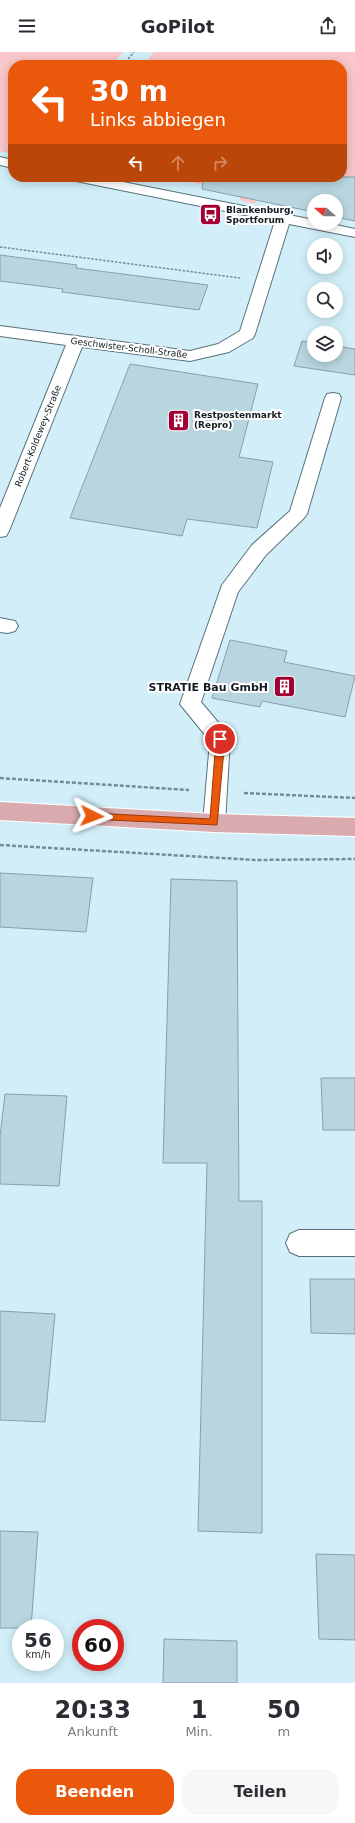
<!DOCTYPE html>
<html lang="de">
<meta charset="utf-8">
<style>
:root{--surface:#fff;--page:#f7f7f7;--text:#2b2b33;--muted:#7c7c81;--accent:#ea580c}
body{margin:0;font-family:"DejaVu Sans",sans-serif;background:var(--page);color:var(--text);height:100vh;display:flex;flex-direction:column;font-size:15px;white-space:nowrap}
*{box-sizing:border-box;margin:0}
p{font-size:13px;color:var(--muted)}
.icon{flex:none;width:22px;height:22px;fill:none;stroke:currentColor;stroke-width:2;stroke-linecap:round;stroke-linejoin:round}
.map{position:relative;height:1631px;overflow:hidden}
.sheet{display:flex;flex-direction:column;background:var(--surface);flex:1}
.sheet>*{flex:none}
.hud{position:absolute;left:8px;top:8px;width:339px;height:122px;border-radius:16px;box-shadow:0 2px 10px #0003;background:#ea580c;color:#fff;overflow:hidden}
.needle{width:26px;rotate:291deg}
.fabs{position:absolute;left:307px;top:142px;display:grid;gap:8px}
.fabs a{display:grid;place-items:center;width:36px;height:36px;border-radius:50%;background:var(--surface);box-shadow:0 2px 10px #0003;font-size:20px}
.speed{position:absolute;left:12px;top:1567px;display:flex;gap:8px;font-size:20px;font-weight:700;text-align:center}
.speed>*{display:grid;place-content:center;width:52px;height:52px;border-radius:50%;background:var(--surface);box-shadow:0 2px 10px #0003;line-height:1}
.speed small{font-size:10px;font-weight:400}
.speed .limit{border:6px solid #d22;background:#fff;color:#111}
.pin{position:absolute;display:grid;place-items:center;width:34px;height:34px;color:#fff;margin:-17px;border:2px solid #fff;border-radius:50%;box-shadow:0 1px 4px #0007}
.me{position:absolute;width:44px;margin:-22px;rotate:93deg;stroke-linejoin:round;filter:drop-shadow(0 0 3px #0008)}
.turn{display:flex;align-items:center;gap:14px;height:84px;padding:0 16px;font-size:18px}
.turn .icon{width:52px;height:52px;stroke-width:2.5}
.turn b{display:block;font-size:28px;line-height:34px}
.lanes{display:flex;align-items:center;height:38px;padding:0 16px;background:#0003;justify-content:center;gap:20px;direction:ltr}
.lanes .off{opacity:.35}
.eta{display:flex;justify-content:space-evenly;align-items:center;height:68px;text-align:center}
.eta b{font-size:24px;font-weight:700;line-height:28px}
.cta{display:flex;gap:8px;margin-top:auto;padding:8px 16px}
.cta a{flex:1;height:46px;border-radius:16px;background:var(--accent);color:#fff;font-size:16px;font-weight:700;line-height:46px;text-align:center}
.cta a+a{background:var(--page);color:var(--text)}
header{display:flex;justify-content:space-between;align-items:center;height:52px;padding:0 16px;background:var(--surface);font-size:18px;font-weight:700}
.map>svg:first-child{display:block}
</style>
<header><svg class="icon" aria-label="menu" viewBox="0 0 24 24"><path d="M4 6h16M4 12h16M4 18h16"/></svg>GoPilot<svg class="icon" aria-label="share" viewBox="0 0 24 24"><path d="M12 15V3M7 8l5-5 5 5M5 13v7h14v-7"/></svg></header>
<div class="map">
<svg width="355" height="1631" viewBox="0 0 355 1631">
<rect width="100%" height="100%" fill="#d2eff9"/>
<g fill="#f9c6c9">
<polygon points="0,0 123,0 112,13 13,13 13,102 0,99"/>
<polygon points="154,0 355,0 355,169 336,149 314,149 314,160 288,155 259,145 254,152 239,148 243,141 166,125 342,125 342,13 143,13"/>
</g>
<g fill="#b9d5df" stroke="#86a0aa">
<polygon points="204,125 355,125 355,169 336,165 336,149 314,149 314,160 202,137"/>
<polygon points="0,203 77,213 76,216 208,233 199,258 62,240 63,237 0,229"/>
<polygon points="302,289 314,291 314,303 336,303 336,294 355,297 355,323 294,314"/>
<polygon points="130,312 258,332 239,405 273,410 257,476 187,467 182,484 70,466"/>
<polygon points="230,588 287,599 284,610 355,624 345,665 262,649 260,655 212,646"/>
<polygon points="0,821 93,826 86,880 0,875"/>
<polygon points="171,827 237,829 239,1149 262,1149 262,1481 198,1479 207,1111 163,1111"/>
<polygon points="321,1026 355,1026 355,1078 323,1078"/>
<polygon points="5,1042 67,1044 59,1134 0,1132 0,1084"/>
<polygon points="310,1227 355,1227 355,1282 311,1281"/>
<polygon points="0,1259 55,1262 45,1370 0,1368"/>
<polygon points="0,1479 38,1480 31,1576 0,1576"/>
<polygon points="316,1502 355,1503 355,1588 319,1587"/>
<polygon points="164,1587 237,1589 237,1631 163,1631"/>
</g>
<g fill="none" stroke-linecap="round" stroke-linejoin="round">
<defs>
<g id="minor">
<polygon points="0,105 13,108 13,116 0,113"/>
<polygon points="69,125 98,125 314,168 314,171 327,171 355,177 355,185 289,172 255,282 253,286 229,300 190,309 82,295 9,479 6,484 0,485 0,456 66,293 0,284 0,274 190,299 218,292 240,279 275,169 76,129 71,128"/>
<polygon points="333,341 339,342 341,346 307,462 304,466 266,503 238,540 201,650 227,681 230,687 225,771 222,777 214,780 206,777 203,771 210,689 180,652 222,533 252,493 290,459 325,346 327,342"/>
<polygon points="0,566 15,569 18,574 15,579 8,581 0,580"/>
<polygon points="299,1178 355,1178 355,1204 299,1204 290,1200 286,1191 290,1182"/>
</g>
<polygon id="major" points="0,750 214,762 355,766 355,784 214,780 0,768"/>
</defs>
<use href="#minor" stroke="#58717a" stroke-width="2"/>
<use href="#major" stroke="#fff" stroke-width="2"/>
<g stroke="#778b92" stroke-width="1.5" stroke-dasharray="2.5 1.5" stroke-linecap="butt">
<polyline points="123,13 134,0"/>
<polyline points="0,195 240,226"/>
</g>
<g stroke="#778b92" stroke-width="2.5" stroke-dasharray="4 2" stroke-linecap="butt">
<polyline points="0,726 189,738"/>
<polyline points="244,741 355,746"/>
<polyline points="0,793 256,808 355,807"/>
</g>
<use href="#minor" fill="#fff" fill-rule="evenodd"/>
<use href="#major" fill="#d9abaf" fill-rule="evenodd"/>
</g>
<polygon fill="#ea580c" stroke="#983908" points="220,684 225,687 217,773 88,767 87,764 92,761 210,767 216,687"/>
<defs>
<symbol id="bus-square" viewBox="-11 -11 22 22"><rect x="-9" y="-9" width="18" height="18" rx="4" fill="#a10034" stroke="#fff"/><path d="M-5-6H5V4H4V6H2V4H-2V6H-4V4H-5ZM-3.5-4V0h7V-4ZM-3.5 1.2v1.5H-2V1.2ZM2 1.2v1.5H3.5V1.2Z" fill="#fff"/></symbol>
<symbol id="building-square" viewBox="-11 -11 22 22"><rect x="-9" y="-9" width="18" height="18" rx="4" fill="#a10034" stroke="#fff"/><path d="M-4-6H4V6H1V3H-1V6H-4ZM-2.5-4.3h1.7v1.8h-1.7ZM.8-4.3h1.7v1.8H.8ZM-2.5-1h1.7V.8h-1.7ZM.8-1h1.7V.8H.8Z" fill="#fff"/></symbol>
</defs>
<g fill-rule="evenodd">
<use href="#bus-square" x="198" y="150" width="25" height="25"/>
<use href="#building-square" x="166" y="356" width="25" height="25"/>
<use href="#building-square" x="272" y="622" width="25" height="25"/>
</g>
<g text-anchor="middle" stroke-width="4" stroke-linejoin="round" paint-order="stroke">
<g font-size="9" font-weight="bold" fill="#131d21" stroke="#fff" text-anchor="start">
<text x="226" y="161">Blankenburg,<tspan x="226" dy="10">Sportforum</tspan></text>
<text x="194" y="366">Restpostenmarkt<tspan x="194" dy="10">(Repro)</tspan></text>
</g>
<g font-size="9" fill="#131d21" stroke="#fff">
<text transform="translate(129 296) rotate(7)" y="3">Geschwister-Scholl-Straße</text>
<text transform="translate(38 384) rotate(-68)" y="3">Robert-Koldewey-Straße</text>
</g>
<g font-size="11" font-weight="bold" fill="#131d21" stroke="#fff" text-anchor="end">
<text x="268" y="639">STRATIE Bau GmbH</text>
</g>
</g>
</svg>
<div class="fabs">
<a><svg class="needle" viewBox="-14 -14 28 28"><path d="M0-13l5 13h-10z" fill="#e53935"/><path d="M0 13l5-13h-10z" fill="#7c7c81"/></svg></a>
<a><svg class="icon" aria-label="sound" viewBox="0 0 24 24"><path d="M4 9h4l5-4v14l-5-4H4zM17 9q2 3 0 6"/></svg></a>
<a><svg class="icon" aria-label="search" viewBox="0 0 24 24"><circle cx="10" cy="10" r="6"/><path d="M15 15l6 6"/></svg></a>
<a><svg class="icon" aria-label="layers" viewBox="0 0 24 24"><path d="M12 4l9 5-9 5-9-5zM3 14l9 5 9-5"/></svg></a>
</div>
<div class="speed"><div>56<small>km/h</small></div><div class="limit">60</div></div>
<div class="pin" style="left:220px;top:687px;background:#d93025"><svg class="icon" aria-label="arrive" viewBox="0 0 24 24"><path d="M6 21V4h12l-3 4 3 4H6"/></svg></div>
<svg class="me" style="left:92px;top:764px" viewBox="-20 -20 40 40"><path d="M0-17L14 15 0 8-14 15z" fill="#ea580c" stroke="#fff" stroke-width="4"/></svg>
<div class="hud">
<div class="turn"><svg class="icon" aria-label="left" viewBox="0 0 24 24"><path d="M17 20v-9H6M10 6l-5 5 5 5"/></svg><div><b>30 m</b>Links abbiegen</div></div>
<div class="lanes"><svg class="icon" aria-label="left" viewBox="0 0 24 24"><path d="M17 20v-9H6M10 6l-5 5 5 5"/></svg><svg class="icon off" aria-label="ahead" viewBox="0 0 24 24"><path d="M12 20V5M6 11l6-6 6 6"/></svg><svg class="icon off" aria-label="right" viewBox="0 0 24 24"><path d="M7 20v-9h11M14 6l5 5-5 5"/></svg></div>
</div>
</div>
<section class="sheet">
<div class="eta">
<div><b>20:33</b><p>Ankunft</p></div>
<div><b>1</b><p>Min.</p></div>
<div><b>50</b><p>m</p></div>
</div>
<div class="cta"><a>Beenden</a><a>Teilen</a></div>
</section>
